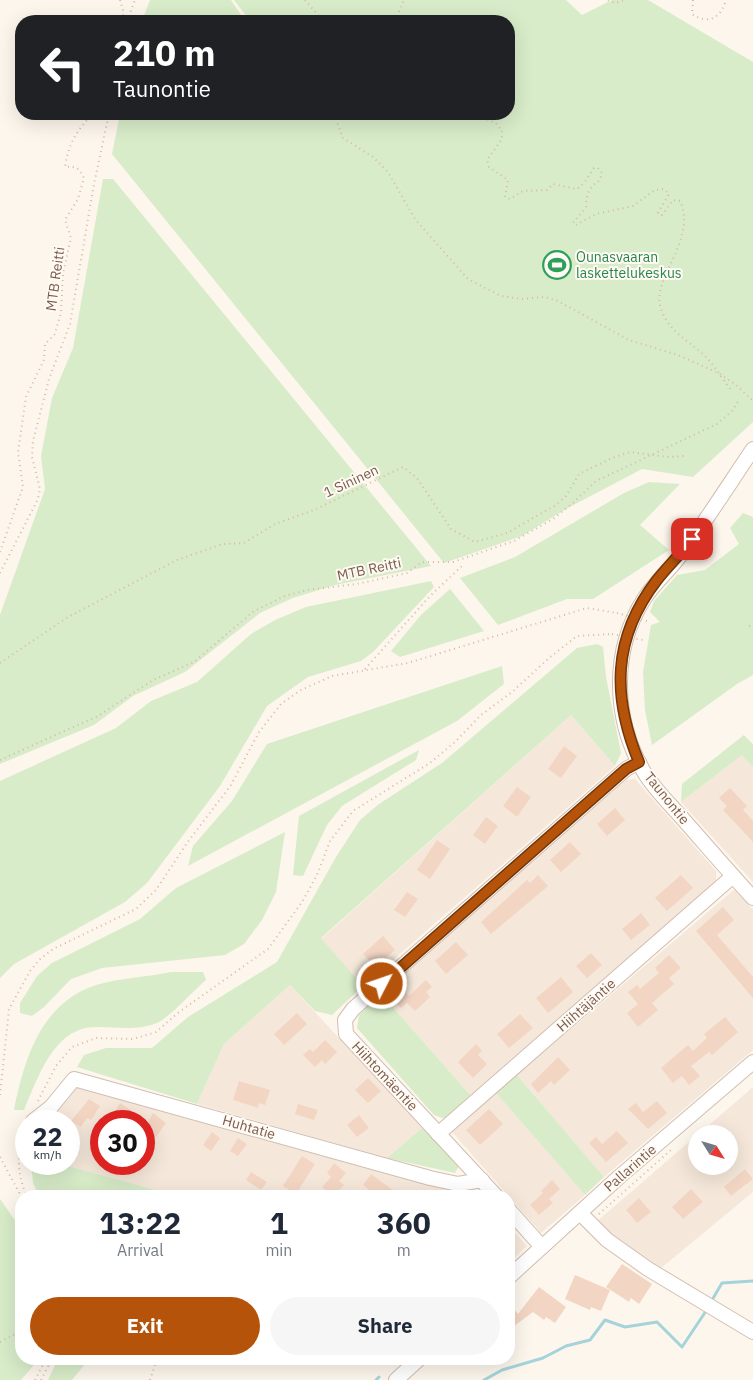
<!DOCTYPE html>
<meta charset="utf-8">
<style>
:root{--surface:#fff;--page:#f6f6f7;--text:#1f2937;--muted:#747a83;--accent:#b45309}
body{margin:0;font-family:"IBM Plex Sans",sans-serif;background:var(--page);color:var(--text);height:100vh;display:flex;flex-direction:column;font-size:19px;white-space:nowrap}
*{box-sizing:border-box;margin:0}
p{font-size:16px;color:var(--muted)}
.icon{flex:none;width:28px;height:28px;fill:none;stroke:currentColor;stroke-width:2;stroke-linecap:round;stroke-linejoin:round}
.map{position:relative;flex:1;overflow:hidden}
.panel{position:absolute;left:15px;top:1190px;width:500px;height:175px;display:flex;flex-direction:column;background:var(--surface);border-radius:20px;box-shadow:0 5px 20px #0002}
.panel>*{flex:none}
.top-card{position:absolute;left:15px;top:15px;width:500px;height:105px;border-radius:20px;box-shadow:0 5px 20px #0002;background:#202124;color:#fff;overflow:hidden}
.needle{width:32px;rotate:127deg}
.tools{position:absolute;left:688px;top:1125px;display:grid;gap:10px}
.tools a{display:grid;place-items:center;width:50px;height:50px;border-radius:50%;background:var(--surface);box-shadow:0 5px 20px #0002;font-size:25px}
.speed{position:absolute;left:15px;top:1110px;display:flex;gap:10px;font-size:25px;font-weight:700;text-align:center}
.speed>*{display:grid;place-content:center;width:65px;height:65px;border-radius:50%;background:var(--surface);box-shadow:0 5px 20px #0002;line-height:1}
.speed small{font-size:12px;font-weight:400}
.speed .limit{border:8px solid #d22;background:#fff;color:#111}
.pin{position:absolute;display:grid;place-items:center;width:42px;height:42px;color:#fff;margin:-21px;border-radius:10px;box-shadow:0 2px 8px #0006}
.me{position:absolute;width:55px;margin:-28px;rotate:49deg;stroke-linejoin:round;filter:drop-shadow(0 0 4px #0008)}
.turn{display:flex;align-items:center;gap:18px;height:105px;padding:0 15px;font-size:22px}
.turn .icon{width:65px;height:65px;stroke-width:2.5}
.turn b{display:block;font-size:35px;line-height:42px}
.eta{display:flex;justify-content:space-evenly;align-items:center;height:85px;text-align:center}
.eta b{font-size:30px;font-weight:700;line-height:35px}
.cta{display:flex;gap:10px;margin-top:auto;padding:10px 15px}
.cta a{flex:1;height:58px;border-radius:30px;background:var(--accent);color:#fff;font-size:20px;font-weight:700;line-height:58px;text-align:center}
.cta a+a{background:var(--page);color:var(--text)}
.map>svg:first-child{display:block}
</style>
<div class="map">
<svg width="753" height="1380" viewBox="0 0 753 1380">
<rect width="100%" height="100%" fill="#fdf6ec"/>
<g fill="#f5e8da" fill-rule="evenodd">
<polygon points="571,715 615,766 363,986 321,939"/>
<polygon points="742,755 753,767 753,882 681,802"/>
<polygon points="635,779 716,871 716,881 472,1097 381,994 626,780"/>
<polygon points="735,889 753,910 753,1050 604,1177 517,1075"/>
<polygon points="290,985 422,1128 387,1158 197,1104 224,1044"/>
<path d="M75 1083 454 1189 477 1191 482 1196H178L61 1164H69V1121H51ZM101 1121H144V1164H101Z"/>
<polygon points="753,1087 753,1192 661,1268 595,1223 696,1136 696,1166 729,1166 729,1134 699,1134"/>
<polygon points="496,1093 585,1195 541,1233 452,1132"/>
<polygon points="509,1226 527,1246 509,1263"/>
</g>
<g fill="#d8ecc9">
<polygon points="150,0 231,0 245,21 142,21"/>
<polygon points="234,0 566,0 582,15 612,0 648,0 753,62 753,422 693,477 642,469 566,509 522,536 444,563 112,154 120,114 509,114 509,21 250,21"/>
<polygon points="103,179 113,179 431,566 335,585 293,598 260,613 185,672 133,696 94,725 0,764 0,615 45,489 41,456 52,398 73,348"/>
<polygon points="649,482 680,484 640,525 669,550 593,599 567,599 498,625 460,578 515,557 624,493"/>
<polygon points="743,513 753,517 753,675 737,684 652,745 645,710 643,672 651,625 660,622 650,612 654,601 677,575 705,570 739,544 730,528"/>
<polygon points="431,581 434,587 373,652 361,661 308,677 267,706 220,786 147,883 125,902 14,964 0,978 0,781 116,728 151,701 197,682 251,634 275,620 306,607"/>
<polygon points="450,589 484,631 400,657 391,651 421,615"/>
<polygon points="597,644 603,647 606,677 621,753 615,766 571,715 321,938 363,986 332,1015 315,1011 290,985 224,1044 197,1104 77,1067 84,1055 106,1048 152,1048 188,1017 277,962 336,857 360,820 379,804 442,763 577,648"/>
<polygon points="502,666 504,684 457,721 188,866 193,846 232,801 267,744"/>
<polygon points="744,735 753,744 753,767 742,755 681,802 682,784"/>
<polygon points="419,750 416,760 342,806 327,825 303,876 293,875 299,816"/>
<polygon points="285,832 276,892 262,920 244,944 225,955 102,968 71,979 44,1007 32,1016 20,1013 20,1003 37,976 52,963 140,919 176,888"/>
<path d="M171 972H203L206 980C194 990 170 1017 157 1023 137 1031 118 1027 97 1027 54 1026 38 1078 24 1110H14C24 1059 41 1003 96 985 119 978 147 977 171 972Z"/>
<polygon points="381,994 472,1097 445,1119 434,1115 357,1028 359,1015"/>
<polygon points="517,1075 604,1177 585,1195 496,1093"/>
<polygon points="422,1128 459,1166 455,1173 387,1158"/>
<polygon points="31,1164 61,1164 178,1196 39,1196 33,1183"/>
<polygon points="0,1199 21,1229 21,1359 39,1359 21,1380 0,1380"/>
<polygon points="58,1359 89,1359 72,1380 48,1380"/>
</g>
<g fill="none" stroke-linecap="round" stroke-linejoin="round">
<g stroke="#a5d3da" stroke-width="3">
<polyline points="712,1300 722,1283 753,1281"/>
<polyline points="376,1380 379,1377"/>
<polyline points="484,1380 502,1370 543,1358 566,1346 590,1340 605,1320 625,1327 657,1322 682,1347 706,1311"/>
</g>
</g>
<g fill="#f3d5c3">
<polygon points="564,746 577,756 561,778 548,769"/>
<polygon points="517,787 531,797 517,817 503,806"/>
<polygon points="730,788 747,806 743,810 753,821 753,842 723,810 727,806 719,798"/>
<polygon points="615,808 625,820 607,836 597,824"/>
<polygon points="486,817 498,826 485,844 473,835"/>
<polygon points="437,840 450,849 430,879 417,870"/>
<polygon points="570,842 581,854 561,872 550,860"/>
<polygon points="538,875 548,886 491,934 481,922 527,880 530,883"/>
<polygon points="681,875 693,888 667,911 655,898"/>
<polygon points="407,892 418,899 405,917 394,910"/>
<polygon points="723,907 734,920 717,935 753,977 753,998 696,931"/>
<polygon points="641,913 650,925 631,940 622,929"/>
<polygon points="383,936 395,950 375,967 363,954"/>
<polygon points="456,942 468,955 446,974 435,961"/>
<polygon points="591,953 602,965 587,978 576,966"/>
<polygon points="669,955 681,968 669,978 674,984 652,1003 658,1010 638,1027 627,1013 638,1004 628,992 637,985 640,989 659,973 655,968"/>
<polygon points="561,977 573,992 548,1013 536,998"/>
<polygon points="426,980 432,987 426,992 430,997 415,1011 407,1003 401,1008 392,999 402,989 409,996"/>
<polygon points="297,1013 307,1024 284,1045 274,1034"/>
<polygon points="520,1014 533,1028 509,1048 497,1034"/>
<polygon points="725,1017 738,1032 712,1055 709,1052 691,1066 700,1076 689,1085 682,1076 673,1083 661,1068 688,1045 693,1051 707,1038 704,1034"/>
<polygon points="325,1040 337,1052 325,1064 322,1060 315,1067 303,1055 310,1049 313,1052"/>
<polygon points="476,1044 482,1051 478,1055 487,1064 473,1078 458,1062"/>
<polygon points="558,1057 570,1070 554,1085 551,1081 538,1093 531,1084"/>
<polygon points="368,1078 381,1091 368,1103 355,1090"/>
<polygon points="239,1081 270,1090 265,1105 259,1103 258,1108 233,1100"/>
<polygon points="89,1099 100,1106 91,1120 87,1118 81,1127 71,1121"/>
<polygon points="657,1101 667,1113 648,1129 628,1109 636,1103 643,1112"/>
<polygon points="120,1103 132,1111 126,1121 117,1121 111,1118"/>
<polygon points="298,1104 318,1110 314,1120 295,1114"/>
<polygon points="489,1109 503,1124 480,1145 466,1130"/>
<polygon points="153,1113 166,1123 156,1137 144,1129"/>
<polygon points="359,1115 369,1128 357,1137 347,1125"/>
<polygon points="617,1131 628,1143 606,1162 589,1143 596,1137 602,1144"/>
<polygon points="212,1132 220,1138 211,1151 203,1145"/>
<polygon points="238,1138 247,1144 238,1156 230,1151"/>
<polygon points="302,1156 315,1164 296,1194 283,1186"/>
<polygon points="334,1163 346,1173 339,1181 344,1185 333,1196 322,1187 331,1177 327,1173"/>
<polygon points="745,1169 753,1179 731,1196 724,1187"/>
<polygon points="251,1172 267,1182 261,1190 246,1180"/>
<polygon points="371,1174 394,1191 390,1196 371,1196 373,1193 363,1185"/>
<polygon points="552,1180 560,1189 549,1199 553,1203 539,1215 530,1205 543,1193 541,1191"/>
<polygon points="691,1189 703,1202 683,1219 672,1207"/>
<polygon points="639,1198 651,1212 637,1223 626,1210"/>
<polygon points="622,1264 652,1284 639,1304 631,1298 629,1302 606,1287"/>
<polygon points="575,1275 610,1290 601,1311 591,1307 590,1310 565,1299"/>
<polygon points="539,1287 566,1307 555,1323 546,1317 544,1320 533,1312 510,1329 509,1313 514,1309 518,1314"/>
</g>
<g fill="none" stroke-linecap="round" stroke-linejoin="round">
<defs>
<g id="minor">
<path d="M753 449C730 483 707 519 683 552 671 569 655 582 644 599 611 651 613 719 644 772 654 789 670 804 683 819 706 845 729 872 753 898"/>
<polyline points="33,1121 51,1107 74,1079 430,1178 458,1184 482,1180"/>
<polyline points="438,1134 733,876"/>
<polyline points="496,1196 346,1034 345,1020 353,1009 626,769 639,762"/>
<polyline points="509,1210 542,1247"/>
<polyline points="580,1213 607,1240 648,1269 753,1332"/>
<polyline points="509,1277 619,1177 753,1062"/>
<polyline points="396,1380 419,1359"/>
</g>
</defs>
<use href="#minor" stroke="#d1beb0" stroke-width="16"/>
<g stroke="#d9b8a5" stroke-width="2" stroke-dasharray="1 4" stroke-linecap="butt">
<polyline points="120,0 123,10 123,21"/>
<polyline points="305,0 323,21"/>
<polyline points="608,0 615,3 624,0"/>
<path d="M693 0 692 14C708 25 721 18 726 0"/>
<polyline points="127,21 135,0"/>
<polyline points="395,21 404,0"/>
<polyline points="334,114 343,138 373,157 388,172 415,219 468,279 501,296 521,299 545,297 558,301 629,340 678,355 716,372"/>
<path d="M473 114 496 123 502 131V139L487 160 489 167 508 180 505 197 510 199 523 191 547 190 553 184 577 189 584 183 594 168H598L602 173 600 180C589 187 586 194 586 207L573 223 576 225 596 214 633 206 655 190 664 189 669 194 658 213 662 215 673 200 680 201C698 240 650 279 661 309 669 332 688 340 705 356 715 366 722 379 731 390"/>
<polyline points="720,374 735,384 753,401"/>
<path d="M0 552 23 487 18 452 26 397 44 360 45 344 55 334 61 312 63 273 71 238 65 220 78 199 84 178C79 168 76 166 65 167 68 145 77 129 93 114"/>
<polyline points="0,573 38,499 40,489 32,457 33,441 49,379 70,324 94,184 109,114"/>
<polyline points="749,626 753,625"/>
<polyline points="0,663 68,617 177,560 223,544 244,543 275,524 314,510 403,467 417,478 451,529 475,542 507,533 556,505 566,496 579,474 612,458 630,452 668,457 684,456"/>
<polyline points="365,669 430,596 463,565"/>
<polyline points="0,760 98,716 153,680 194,662 254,611 285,596 307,590 357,584 407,573 422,562 453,562 514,541 553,519 574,502 596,481 717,424 732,411 739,400"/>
<polyline points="0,1095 9,1009 30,971 39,960 53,949 136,909 156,890 187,843 231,785 259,732 281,704 301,690 332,676 408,663 587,608 617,613"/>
<polyline points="38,1101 56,1066 72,1047 96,1038 133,1039 156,1032 179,1012 268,949 302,902 317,875 330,841 353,811 430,763 456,741 481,715 512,692 549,658 577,636 612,634"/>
<path d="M25 1129C17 1152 16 1173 27 1196"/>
<polyline points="0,1157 21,1196"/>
<polyline points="599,1214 672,1149"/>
<polyline points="509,1293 515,1288"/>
<polyline points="0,1342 21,1331"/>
<polyline points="35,1380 46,1359"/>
<polyline points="41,1380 52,1359"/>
<polyline points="150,1380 157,1359"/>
</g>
<use href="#minor" stroke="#fff" stroke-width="14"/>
<g stroke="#d9b8a5" stroke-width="2" stroke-dasharray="1 4" stroke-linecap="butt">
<polyline points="617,613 650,622"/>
<polyline points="612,634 643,640"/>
</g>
</g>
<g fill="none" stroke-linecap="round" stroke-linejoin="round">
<defs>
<path id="route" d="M382 984 626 769 639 762C612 697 612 638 657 580 668 566 681 554 692 539"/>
</defs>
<use href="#route" stroke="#753606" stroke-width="12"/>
<use href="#route" stroke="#b45309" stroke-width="9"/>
</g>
<defs>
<symbol id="stadium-ring" viewBox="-11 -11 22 22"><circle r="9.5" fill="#fffaf3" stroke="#2e9e5b" stroke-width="1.5"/><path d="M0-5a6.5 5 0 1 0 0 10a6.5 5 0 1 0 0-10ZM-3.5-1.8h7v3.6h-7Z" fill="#2e9e5b"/></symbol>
</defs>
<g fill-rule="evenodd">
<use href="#stadium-ring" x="541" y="249" width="32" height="32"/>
</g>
<g text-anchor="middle" stroke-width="4" stroke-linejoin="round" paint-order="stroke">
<g font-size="14" fill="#27864d" stroke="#fffaf3" text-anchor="start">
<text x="576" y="262">Ounasvaaran<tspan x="576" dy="16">laskettelukeskus</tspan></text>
</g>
<g font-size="14" fill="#7a5c4d" stroke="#fffaf3">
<text transform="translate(55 279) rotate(-82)" y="5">MTB Reitti</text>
<text transform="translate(351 481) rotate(-25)" y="5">1 Sininen</text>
<text transform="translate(369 569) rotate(-12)" y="5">MTB Reitti</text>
<text transform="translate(667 798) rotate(51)" y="5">Taunontie</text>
<text transform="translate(586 1005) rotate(-41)" y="5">Hiihtäjäntie</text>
<text transform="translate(385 1076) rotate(47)" y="5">Hiihtomäentie</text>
<text transform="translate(249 1127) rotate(16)" y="5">Huhtatie</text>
<text transform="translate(630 1168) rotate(-41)" y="5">Pallarintie</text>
</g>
</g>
</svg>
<div class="tools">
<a><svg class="needle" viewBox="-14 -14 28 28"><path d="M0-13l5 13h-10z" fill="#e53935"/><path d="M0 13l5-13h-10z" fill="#747a83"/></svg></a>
</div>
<div class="speed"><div>22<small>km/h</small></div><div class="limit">30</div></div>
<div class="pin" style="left:692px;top:539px;background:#d93025"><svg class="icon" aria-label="arrive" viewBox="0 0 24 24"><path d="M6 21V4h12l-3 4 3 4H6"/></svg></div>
<svg class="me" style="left:382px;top:984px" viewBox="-20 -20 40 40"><circle r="17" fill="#b45309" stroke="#fff" stroke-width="3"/><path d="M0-11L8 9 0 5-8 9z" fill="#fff"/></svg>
<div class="top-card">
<div class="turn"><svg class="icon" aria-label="left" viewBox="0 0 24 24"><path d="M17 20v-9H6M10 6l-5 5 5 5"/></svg><div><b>210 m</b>Taunontie</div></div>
</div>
<section class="panel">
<div class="eta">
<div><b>13:22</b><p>Arrival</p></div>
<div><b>1</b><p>min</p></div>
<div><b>360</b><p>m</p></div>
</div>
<div class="cta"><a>Exit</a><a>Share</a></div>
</section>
</div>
